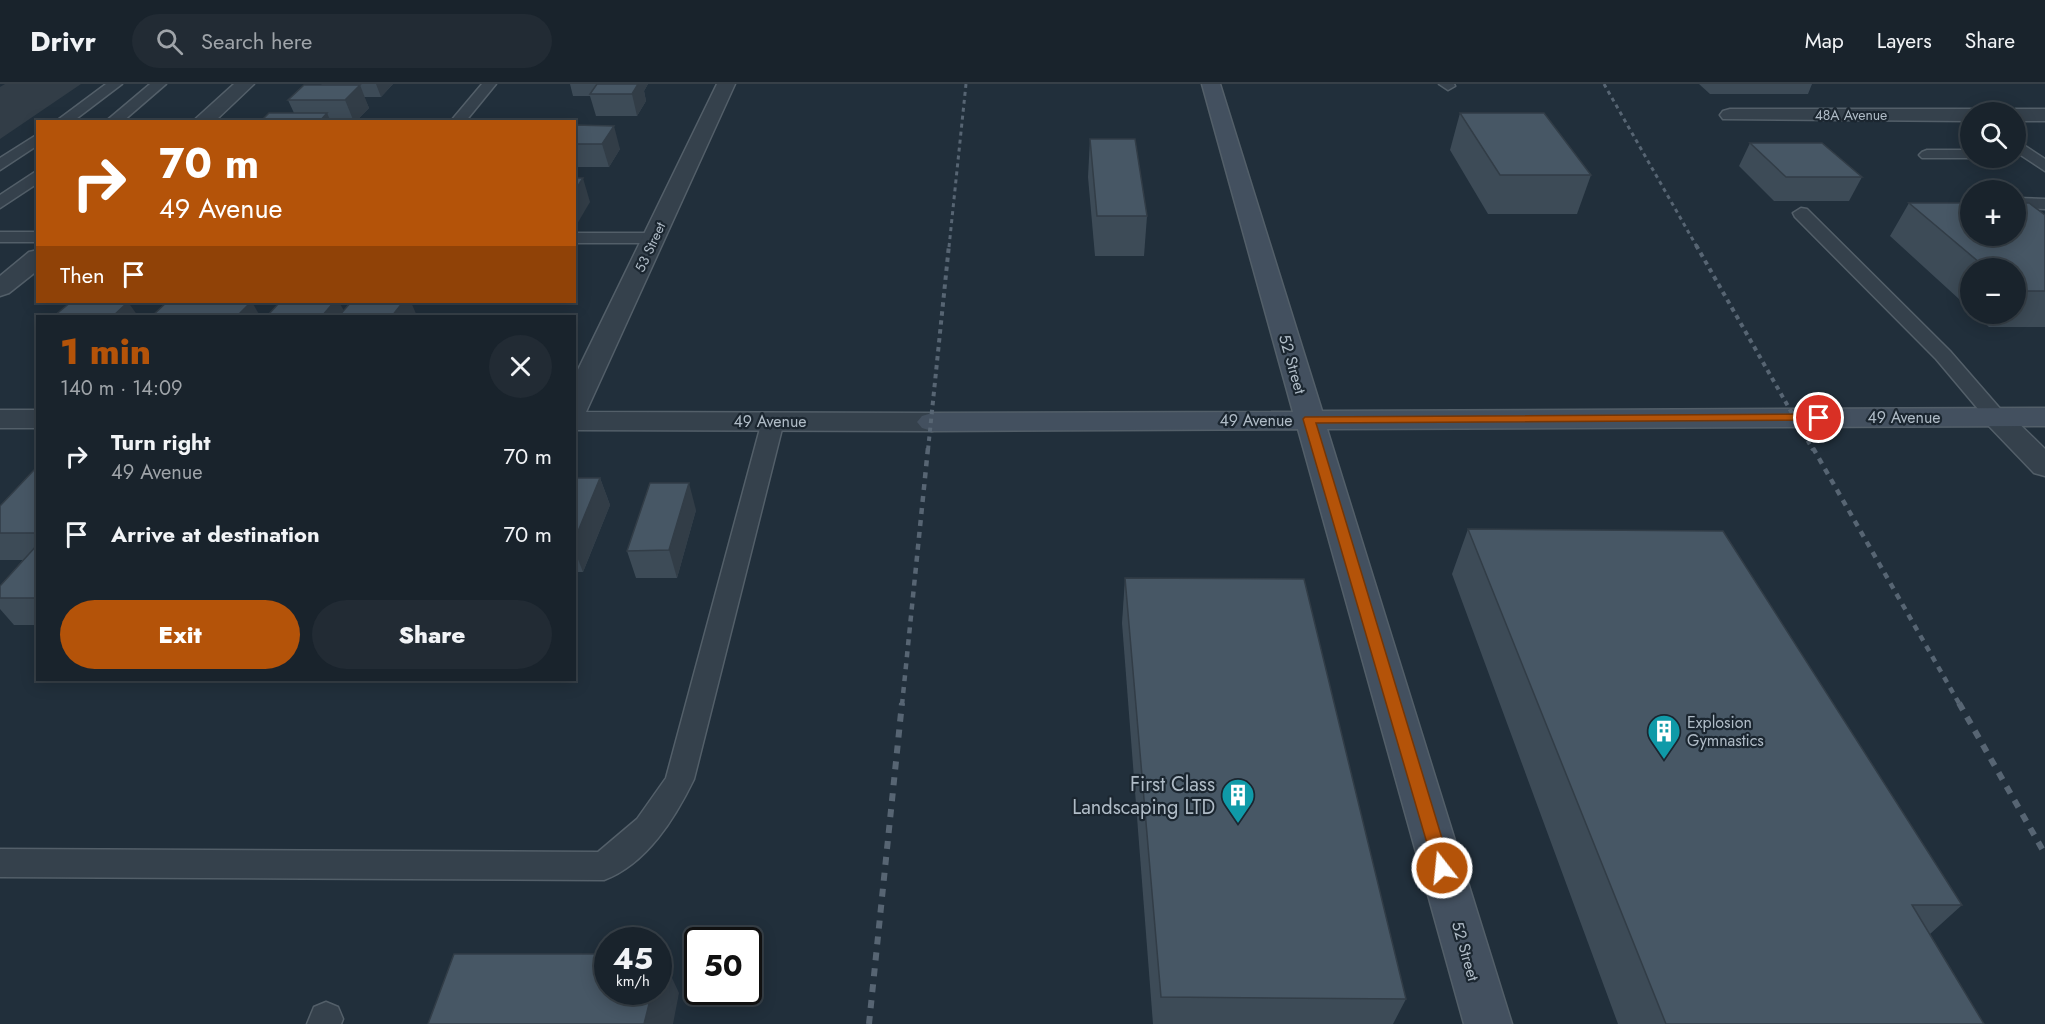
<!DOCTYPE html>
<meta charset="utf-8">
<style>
:root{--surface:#19232c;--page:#222b34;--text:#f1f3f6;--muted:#9fa4a9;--line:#374048;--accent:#b45309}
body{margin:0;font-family:Jost,sans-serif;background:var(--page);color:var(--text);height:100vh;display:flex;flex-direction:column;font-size:22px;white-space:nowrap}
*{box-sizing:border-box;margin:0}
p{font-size:20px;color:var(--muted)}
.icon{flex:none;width:33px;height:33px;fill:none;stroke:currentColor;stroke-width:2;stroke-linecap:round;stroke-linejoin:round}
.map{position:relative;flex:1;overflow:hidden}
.details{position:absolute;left:36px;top:231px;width:540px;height:366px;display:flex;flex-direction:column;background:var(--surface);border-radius:0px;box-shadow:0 3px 15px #0003,0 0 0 2px var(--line)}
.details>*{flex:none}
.top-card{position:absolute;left:36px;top:36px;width:540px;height:183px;border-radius:0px;box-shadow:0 3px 15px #0003,0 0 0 2px var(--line);background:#b45309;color:#fff;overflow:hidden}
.fabs{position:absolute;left:1960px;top:18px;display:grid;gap:12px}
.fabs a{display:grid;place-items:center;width:66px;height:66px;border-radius:50%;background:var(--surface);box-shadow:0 3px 15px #0003,0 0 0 2px var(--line);font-size:30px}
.speed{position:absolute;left:594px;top:843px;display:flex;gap:12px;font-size:30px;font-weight:700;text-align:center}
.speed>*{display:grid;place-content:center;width:78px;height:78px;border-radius:50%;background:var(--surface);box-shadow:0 3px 15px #0003,0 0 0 2px var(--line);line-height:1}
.speed small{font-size:15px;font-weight:400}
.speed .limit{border:3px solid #111;border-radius:9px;background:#fff;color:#111}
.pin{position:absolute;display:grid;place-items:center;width:51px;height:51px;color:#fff;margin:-26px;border:3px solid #fff;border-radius:50%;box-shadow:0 2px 6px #0007}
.me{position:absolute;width:66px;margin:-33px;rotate:344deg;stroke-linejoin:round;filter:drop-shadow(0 0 4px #0008)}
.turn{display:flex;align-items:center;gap:21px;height:126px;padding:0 24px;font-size:27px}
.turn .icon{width:78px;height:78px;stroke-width:2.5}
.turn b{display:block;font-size:42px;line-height:51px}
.then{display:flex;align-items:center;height:57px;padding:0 24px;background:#0003;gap:12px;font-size:22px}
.round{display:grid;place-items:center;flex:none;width:63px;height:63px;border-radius:32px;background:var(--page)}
.head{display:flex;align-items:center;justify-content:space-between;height:102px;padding:0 24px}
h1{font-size:36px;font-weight:800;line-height:45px;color:var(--accent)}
.primary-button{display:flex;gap:12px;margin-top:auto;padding:12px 24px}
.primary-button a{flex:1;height:69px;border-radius:36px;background:var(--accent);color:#fff;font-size:24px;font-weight:800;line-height:69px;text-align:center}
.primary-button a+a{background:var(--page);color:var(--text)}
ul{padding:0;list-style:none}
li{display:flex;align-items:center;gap:18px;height:78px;padding:0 24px}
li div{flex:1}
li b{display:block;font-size:22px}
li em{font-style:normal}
header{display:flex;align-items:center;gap:36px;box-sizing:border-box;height:84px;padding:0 30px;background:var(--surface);border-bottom:2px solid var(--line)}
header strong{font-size:28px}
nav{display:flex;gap:33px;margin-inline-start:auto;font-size:21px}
.search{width:420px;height:54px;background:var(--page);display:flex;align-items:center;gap:15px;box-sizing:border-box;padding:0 21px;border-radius:33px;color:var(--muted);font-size:22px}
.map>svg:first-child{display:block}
</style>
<header>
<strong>Drivr</strong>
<div class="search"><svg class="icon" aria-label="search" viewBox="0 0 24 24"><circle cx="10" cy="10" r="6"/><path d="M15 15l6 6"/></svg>Search here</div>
<nav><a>Map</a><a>Layers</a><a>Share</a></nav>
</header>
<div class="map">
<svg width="2045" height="940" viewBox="0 0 2045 940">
<rect width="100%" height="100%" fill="#212f3b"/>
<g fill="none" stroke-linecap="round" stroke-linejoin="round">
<defs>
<g id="lane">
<polygon points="106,0 122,0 72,38 55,38"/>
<polygon points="150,0 166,0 122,38 105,38"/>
<polygon points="482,0 496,0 465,38 450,38"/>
<polygon points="1439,0 1454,0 1455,2 1448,6"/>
<polygon points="38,50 38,61 0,86 0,74"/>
<polygon points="2016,56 2045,75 2045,87 2016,68"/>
<polygon points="1927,66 1971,66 1971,74 1977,74 1922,74 1919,71 1922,68"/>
<polygon points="38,86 38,99 0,124 0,111"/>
<polygon points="2016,114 2045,115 2045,125 2016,124"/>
<polygon points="1801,124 1807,125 1950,267 2003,328 2007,333 2003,338 1989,338 1936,275 1795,133 1793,129"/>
<rect x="0" y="148" width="38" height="10"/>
<polygon points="574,149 654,149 663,154 654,159 574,159"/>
<path d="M773 331 780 332 784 337 694 695C675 734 647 780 604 796L0 793V765L598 768 637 735 666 694 762 337 766 332Z"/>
<polygon points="326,918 338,923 343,935 341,940 307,940 314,923"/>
</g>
<g id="street">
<polygon points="234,0 254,0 214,38 192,38"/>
<polygon points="717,0 735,0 586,328 932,329 942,332 947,338 942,344 932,347 574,346 574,294"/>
<polygon points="1730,25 1971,25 1979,28 1971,28 1971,37 1723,35 1720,31 1723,27"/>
<polygon points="2016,25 2045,25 2045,37 2016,37 2016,28 2008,28"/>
<polygon points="38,166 38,186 9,209 0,212 0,192 29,168"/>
<polygon points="1996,324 2006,327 2045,365 2045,392 2034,389 1986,339 1982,333 1986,327"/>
<rect x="0" y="326" width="38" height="18"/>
</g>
<polygon id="secondary" points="1202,0 1220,0 1322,327 2045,324 2045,342 1327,345 1512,940 1464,940 1298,345 932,347 922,344 917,338 922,332 932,329 1293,328"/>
</defs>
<use href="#lane" stroke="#535f69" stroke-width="3"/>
<use href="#street" stroke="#535f69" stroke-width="3"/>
<use href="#secondary" stroke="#535f69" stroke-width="3"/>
<use href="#lane" fill="#35414c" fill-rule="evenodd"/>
<use href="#street" fill="#35414c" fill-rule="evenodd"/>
<use href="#secondary" fill="#43505f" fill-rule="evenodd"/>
<g stroke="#576573" stroke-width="3" stroke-dasharray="4 4" stroke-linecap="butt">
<polyline points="1604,0 1697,163"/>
<polyline points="949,163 966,0"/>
</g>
<g stroke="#576573" stroke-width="4" stroke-dasharray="4.5 4.5" stroke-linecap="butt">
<polyline points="1696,161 1813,366"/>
<polyline points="928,366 949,161"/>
</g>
<g stroke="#576573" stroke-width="4.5" stroke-dasharray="6 6" stroke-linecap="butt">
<polyline points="1813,364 1960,621"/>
<polyline points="902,621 928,364"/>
</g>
<g stroke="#576573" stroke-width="6" stroke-dasharray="8 8" stroke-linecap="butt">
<polyline points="1959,619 2045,770"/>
<polyline points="869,940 902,619"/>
</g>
</g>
<g fill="#3d4b57">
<polygon points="321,0 393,0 381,13 364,13 369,24 355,38 260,38 294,29 288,16 322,1"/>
<polygon points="570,0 648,0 644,7 646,17 637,32 596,32 590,12 573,12"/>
<polygon points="1699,0 1812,0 1808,10 1710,10"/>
<polygon points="1460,29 1591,91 1577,130 1488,130 1450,66"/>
<polygon points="574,41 620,65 609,83 574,83"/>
<polygon points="1090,55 1147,132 1144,172 1095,172 1088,93"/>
<polygon points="1750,59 1862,93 1849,117 1774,117 1739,82"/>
<polygon points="1909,119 2045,131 2045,243 1989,243 1975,230 2016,230 2016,184 1971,184 1971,226 1890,152"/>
<polygon points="38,386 38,541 14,541 0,525 0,502 23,476 0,476 0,422"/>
<polygon points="574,394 600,394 610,421 583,488 574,488"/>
<polygon points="696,426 677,494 636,494 627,467"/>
<polygon points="1468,445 1962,821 1930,850 1984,940 1618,940 1452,490"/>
<polygon points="1125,494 1406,915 1393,940 1153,940 1122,539"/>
</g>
<g fill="#323d47">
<polygon points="5,0 81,0 0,55 0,3"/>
<polygon points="376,0 393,0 381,13"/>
<polygon points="638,0 648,0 644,7 646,17 637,32 632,10"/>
<polygon points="360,1 369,24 355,38 354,38 345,16"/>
<polygon points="327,29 331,38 319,38"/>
<polygon points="614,42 620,65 609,83 602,60"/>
<polygon points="583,94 590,118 577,140 574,131 574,108"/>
<polygon points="128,218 138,232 113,232"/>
<polygon points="251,218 252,218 260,232 237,232"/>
<polygon points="334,218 339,218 347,232 322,232"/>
<polygon points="403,218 411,218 417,232 392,232"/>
<polygon points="600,394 610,421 583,488 574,465 574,457"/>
<polygon points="689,399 696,426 677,494 669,466"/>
<polygon points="661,870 679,909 673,940 644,940 652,908 658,908 658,880"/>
</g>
<g fill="#475765" stroke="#323d47" stroke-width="1.5">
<polygon points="597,0 638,0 632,10 590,10"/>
<polygon points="304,1 360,1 345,16 288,16"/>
<polygon points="269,29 327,29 319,38 260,38"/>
<polygon points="1460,29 1544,29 1591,91 1500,91"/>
<polygon points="574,41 614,42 602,60 574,60"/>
<polygon points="1090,55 1135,55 1147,132 1097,132"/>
<polygon points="1750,59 1822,59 1862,93 1786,93"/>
<polygon points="574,94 583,94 574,108"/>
<polygon points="1909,119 1971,119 1971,152 2016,152 2016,119 2029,119 2045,131 2045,207 2016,207 2016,184 1986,184"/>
<polygon points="71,218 128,218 113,232 54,232"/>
<polygon points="167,218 251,218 237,232 152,232"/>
<polygon points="280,218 334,218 322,232 267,232"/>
<polygon points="351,218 403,218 392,232 339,232"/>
<polygon points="34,386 38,386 38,446 35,449 0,449 0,422"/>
<polygon points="574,394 600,394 574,457"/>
<polygon points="650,399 689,399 669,466 627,467"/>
<polygon points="1468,445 1723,447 1962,821 1912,821 1984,940 1666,940"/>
<polygon points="38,460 38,514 0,514 0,502"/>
<polygon points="1125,494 1304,495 1406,915 1161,913"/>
<polygon points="454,870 608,870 608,908 652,908 644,940 428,940"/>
<polygon points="658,870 661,870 658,880"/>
</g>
<polygon fill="#b45309" stroke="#753606" stroke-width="1.5" points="1819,330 1824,331 1824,336 1316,339 1451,784 1448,790 1442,792 1436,790 1303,335 1305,333"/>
<defs>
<symbol id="building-pin" viewBox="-11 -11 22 30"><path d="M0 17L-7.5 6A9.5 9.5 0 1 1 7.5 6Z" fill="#0f9aa8" stroke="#1b2630"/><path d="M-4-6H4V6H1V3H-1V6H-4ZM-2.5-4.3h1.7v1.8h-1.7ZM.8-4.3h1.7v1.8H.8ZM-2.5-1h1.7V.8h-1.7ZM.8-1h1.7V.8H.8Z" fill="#fff"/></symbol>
</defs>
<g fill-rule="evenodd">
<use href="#building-pin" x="1645" y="628" width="38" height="52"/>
<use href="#building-pin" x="1219" y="692" width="38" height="52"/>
</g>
<g text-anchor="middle" stroke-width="4.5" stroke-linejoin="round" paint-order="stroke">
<g font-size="14" fill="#b0bcc7" stroke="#1b2630">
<text x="1851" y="36">48A Avenue</text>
<text transform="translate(650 163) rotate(-65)" y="5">53 Street</text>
</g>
<g font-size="16" fill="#b0bcc7" stroke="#1b2630">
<text transform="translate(1293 280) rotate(74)" y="6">52 Street</text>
<text x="1904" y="339">49 Avenue</text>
<text x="1256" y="342">49 Avenue</text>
<text x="770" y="343">49 Avenue</text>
<text transform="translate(1466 867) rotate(74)" y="6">52 Street</text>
</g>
<g font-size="16" fill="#b0bcc7" stroke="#1b2630" text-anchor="start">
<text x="1687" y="644">Explosion<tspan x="1687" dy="18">Gymnastics</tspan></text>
</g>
<g font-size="20" fill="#b0bcc7" stroke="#1b2630" text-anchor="end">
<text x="1215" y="707">First Class<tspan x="1215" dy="23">Landscaping LTD</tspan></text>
</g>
</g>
</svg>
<div class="fabs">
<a><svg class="icon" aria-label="search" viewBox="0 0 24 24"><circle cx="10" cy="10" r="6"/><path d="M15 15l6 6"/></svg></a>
<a>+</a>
<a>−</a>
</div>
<div class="speed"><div>45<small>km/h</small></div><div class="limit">50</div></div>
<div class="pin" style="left:1819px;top:334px;background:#d93025"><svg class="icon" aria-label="arrive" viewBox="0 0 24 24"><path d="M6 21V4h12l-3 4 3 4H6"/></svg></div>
<svg class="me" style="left:1442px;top:784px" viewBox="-20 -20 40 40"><circle r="17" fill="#b45309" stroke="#fff" stroke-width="3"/><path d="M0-11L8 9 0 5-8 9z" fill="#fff"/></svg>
<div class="top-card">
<div class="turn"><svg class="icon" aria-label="right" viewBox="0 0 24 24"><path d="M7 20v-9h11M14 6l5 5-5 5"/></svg><div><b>70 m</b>49 Avenue</div></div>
<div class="then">Then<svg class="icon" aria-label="arrive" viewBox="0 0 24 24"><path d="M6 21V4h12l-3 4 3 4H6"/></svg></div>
</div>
<section class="details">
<div class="head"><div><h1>1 min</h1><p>140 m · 14:09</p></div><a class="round"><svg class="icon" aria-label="close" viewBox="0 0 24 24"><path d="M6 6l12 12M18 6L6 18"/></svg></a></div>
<ul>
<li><svg class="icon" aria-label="right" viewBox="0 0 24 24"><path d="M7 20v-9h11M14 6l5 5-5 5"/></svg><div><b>Turn right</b><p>49 Avenue</p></div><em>70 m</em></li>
<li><svg class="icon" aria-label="arrive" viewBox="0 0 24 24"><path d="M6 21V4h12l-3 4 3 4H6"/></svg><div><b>Arrive at destination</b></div><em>70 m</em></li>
</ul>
<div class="primary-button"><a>Exit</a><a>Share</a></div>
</section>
</div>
